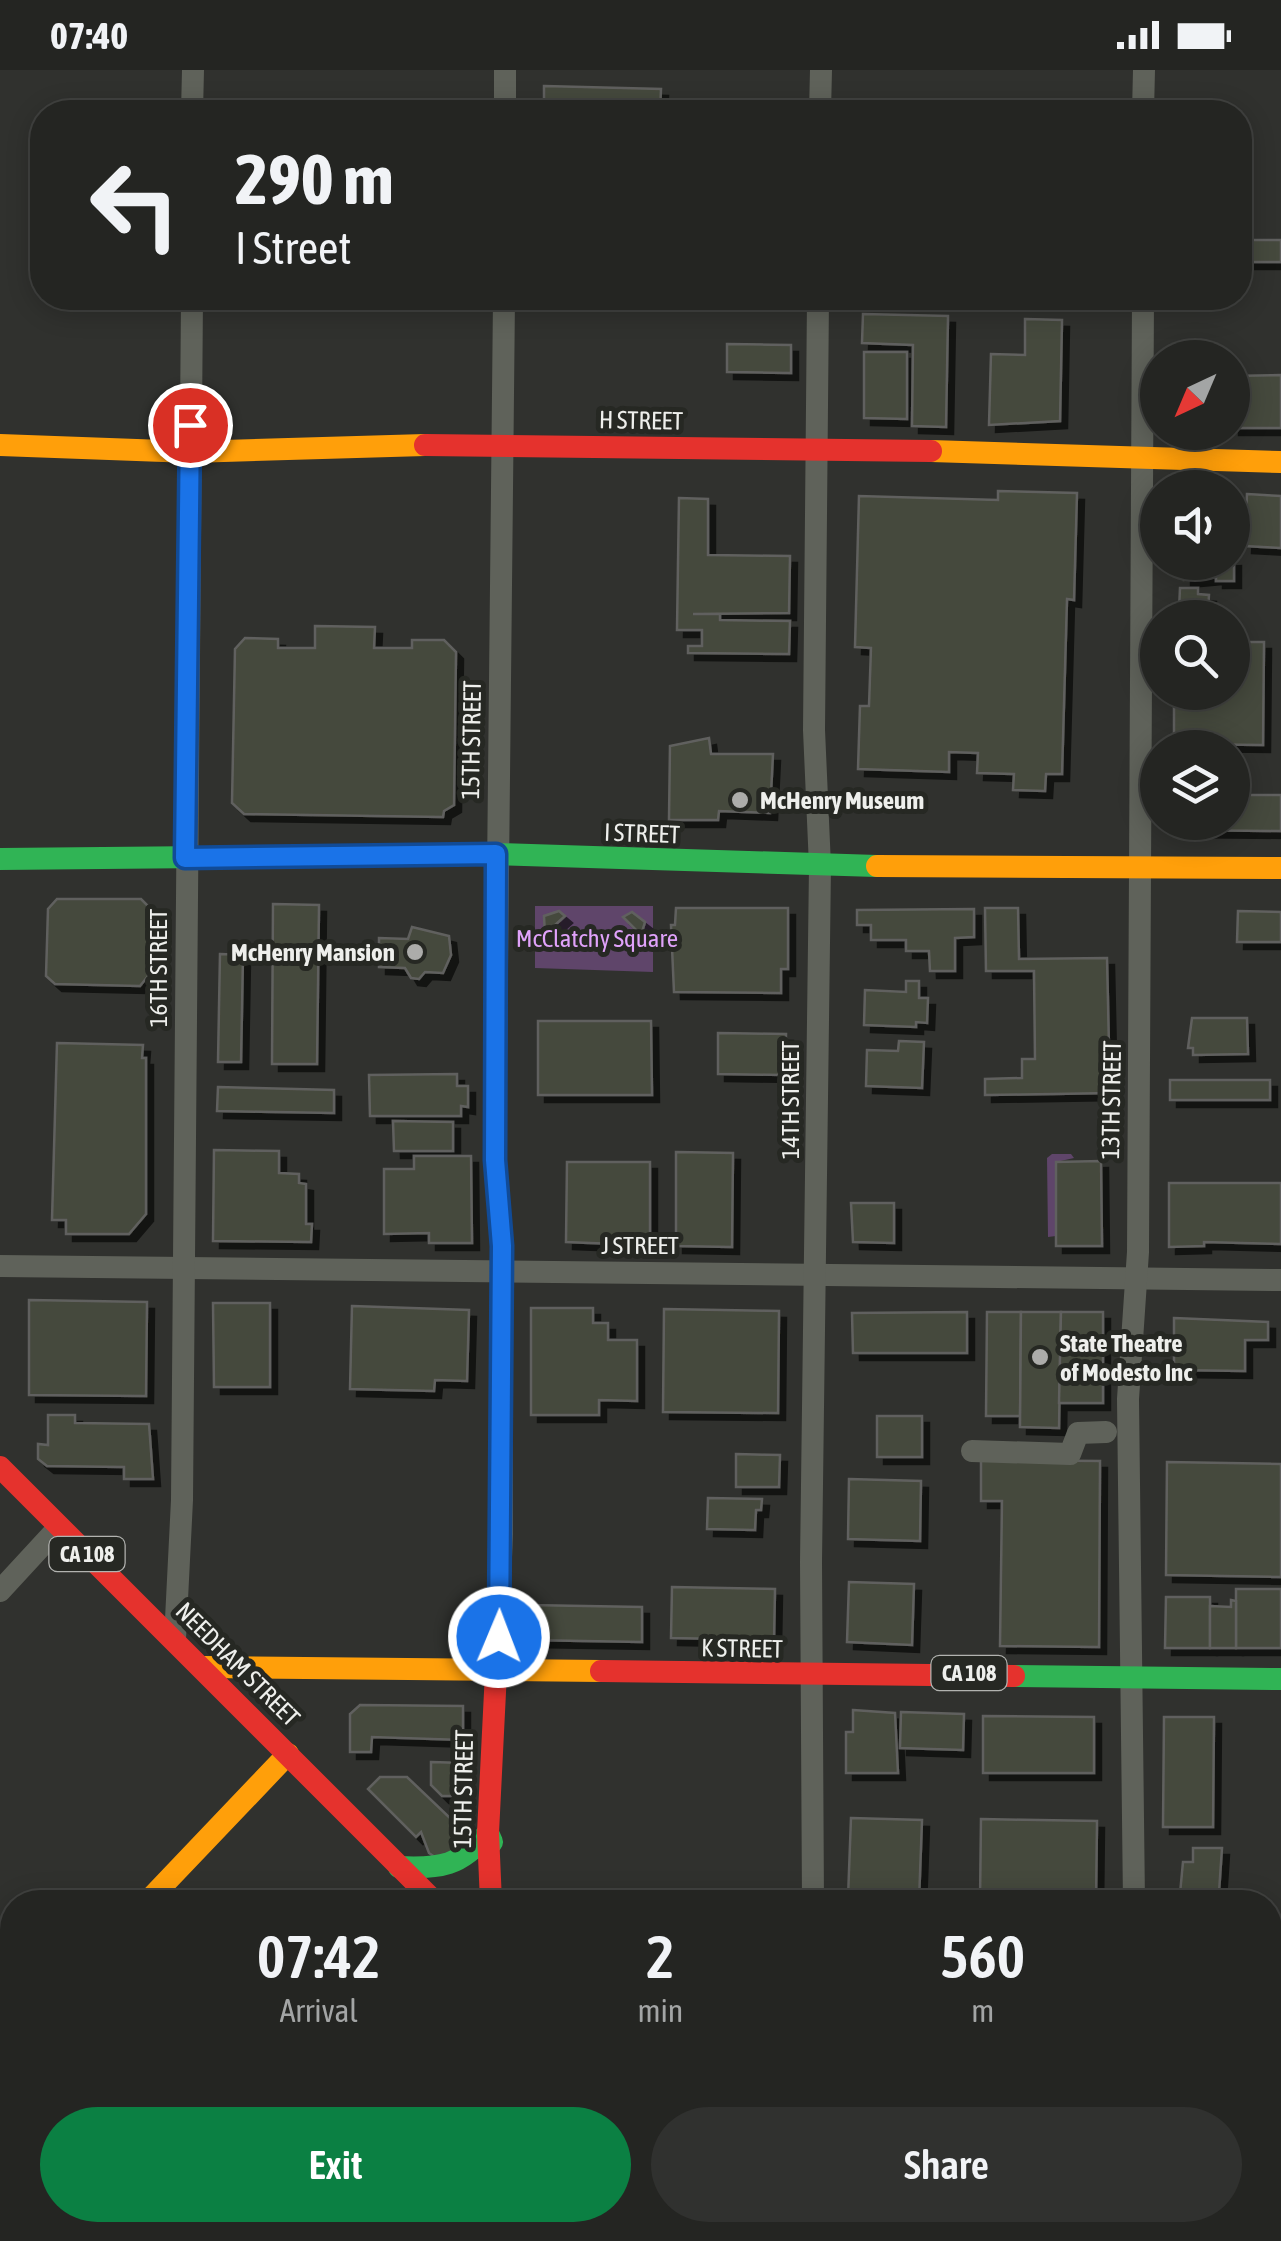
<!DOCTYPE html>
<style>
:root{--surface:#242522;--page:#30312f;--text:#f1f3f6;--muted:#a3a5a5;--line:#414240;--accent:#0b8043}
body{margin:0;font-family:"Asap Condensed",sans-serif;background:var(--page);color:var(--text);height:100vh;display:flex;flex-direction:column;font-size:38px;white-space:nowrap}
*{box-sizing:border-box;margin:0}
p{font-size:32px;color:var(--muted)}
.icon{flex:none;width:55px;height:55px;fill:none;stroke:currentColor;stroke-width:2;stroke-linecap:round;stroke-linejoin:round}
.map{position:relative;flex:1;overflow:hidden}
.details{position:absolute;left:0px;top:1820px;width:1282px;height:352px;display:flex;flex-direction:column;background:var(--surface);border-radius:40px 40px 0 0;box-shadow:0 5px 25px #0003,0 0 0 2px var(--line)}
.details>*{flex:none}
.banner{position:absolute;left:30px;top:30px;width:1222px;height:210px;border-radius:40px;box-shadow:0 5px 25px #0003,0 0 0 2px var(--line);background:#242522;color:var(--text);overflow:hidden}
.needle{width:65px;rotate:224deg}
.buttons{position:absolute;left:1140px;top:270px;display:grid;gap:20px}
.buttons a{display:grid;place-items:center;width:110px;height:110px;border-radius:50%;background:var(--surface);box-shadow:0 5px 25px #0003,0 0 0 2px var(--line);font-size:50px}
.pin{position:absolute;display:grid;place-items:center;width:85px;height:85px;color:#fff;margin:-42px;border:5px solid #fff;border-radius:50%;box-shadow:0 2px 10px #0007}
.me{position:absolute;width:110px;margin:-55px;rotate:1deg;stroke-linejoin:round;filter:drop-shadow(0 0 8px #0008)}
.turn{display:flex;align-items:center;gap:35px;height:210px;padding:0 40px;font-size:45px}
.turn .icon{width:130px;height:130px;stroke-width:2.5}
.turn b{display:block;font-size:70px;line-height:85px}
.eta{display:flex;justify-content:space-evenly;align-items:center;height:170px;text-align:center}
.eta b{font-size:60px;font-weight:600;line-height:70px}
.cta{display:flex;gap:20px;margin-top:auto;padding:20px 40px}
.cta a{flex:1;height:115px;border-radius:60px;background:var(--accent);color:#fff;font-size:40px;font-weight:600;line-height:115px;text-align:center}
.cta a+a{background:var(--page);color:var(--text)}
.status{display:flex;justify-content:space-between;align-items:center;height:70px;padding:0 50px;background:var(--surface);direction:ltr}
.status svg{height:28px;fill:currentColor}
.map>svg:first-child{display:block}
</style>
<div class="status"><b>07:40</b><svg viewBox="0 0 49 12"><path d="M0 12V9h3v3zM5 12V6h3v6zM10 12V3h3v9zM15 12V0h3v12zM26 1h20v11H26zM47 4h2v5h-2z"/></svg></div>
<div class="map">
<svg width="1281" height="2171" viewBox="0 0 1281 2171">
<defs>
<filter id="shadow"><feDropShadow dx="7" dy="7" stdDeviation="0" flood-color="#0009"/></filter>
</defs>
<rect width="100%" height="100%" fill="#30312e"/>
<g fill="#5f456a">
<polygon points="535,836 653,836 653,902 535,898"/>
<polygon points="1052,1084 1071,1084 1074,1088 1056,1092 1056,1166 1048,1167 1047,1088"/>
<polygon points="298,2160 677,2160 666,2171 287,2171"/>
</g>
<g fill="#45483c" stroke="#60615e" stroke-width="2.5" filter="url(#shadow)">
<polygon points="544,16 661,19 660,42 544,42"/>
<rect x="1240" y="170" width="41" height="22"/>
<polygon points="233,228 301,228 301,230 233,231"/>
<polygon points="863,244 948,246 946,357 912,356 913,275 862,273"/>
<polygon points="1025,249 1062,250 1060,351 989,355 991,284 1025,285"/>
<polygon points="727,274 791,275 791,303 727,302"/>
<polygon points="864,282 907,282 907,349 864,348"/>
<polygon points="1281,305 1281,358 1232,358 1232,306"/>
<polygon points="998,421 1077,423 1074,530 1067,529 1062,704 1046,704 1045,721 1013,720 1014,704 977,703 978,683 949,682 949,702 858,699 860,636 869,636 871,578 855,577 859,426 998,430"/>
<polygon points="1247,424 1281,426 1281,478 1245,476"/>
<polygon points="679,428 708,429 708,485 790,486 789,543 693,544 720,544 720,550 790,551 789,584 688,583 688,576 702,576 702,560 677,560"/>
<polygon points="1234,489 1234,511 1216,511 1216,507 1184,510 1184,492"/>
<polygon points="1180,518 1198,518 1198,524 1209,525 1208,541 1179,540"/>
<polygon points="315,556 375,557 374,578 412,578 412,570 444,570 456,582 454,735 444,741 443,747 244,744 232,733 235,579 245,568 278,569 278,578 315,578"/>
<polygon points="1232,572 1264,572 1263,675 1174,674 1174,622 1232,622"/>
<polygon points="709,668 711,684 773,684 770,743 719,741 718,750 669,750 670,676"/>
<polygon points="1232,718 1241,718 1241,725 1281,725 1281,761 1173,760 1173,752 1232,752"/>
<polygon points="57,829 141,829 151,839 148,906 140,916 55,914 46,906 48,839"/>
<polygon points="273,834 319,835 317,994 272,994"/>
<polygon points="676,838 788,838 788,899 781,899 781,923 674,922 671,855 675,855"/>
<polygon points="985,838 1018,838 1019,889 1107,888 1110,1023 985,1025 985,1009 1022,1008 1022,989 1035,989 1034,901 986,901"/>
<polygon points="974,839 974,867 955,868 955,901 930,901 929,881 906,881 906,870 871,870 871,855 857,855 857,840"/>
<polygon points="559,841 565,846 545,864 544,846"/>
<polygon points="1238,841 1281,842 1281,872 1237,872"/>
<polygon points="632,842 645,852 641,865 623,847"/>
<polygon points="412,857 449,866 451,885 443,903 425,902 419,909 411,908 405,898 379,897 379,868 408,869"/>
<polygon points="220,884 243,885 241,992 218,992"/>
<polygon points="906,911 919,911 919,928 928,928 927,953 916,952 916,957 864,955 865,920 906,922"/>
<polygon points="1192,948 1247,948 1248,984 1193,985 1193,978 1188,978"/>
<polygon points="538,951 651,951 652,1025 538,1025"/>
<polygon points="718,963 786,964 785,1005 718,1004"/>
<polygon points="899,971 924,972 922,1018 866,1016 867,980 898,981"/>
<polygon points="57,973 143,975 142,988 146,988 146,1144 129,1164 66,1164 66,1150 52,1150"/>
<polygon points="457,1004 457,1016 468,1016 468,1037 461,1036 461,1046 370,1046 369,1005"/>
<rect x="1170" y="1010" width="100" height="20"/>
<polygon points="218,1017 334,1020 334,1043 217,1041"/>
<polygon points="393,1051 453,1052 453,1081 394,1081"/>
<polygon points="214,1080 279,1081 279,1103 299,1104 299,1113 306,1114 306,1154 312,1154 311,1172 213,1171"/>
<polygon points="676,1082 733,1083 732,1177 676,1176"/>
<polygon points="414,1086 471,1086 472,1173 429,1173 429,1163 384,1164 384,1099 414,1099"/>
<polygon points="1101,1091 1102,1176 1056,1176 1056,1092"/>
<polygon points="567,1092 650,1092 650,1171 641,1175 566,1172"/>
<polygon points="1169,1113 1281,1113 1281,1174 1204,1172 1204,1176 1169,1177"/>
<polygon points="851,1133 894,1133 894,1173 853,1172"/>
<polygon points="29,1230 147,1232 146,1326 29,1325"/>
<polygon points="213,1233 270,1233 270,1317 214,1317"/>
<polygon points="352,1236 469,1240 467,1311 435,1310 434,1321 350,1319"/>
<polygon points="531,1238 593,1238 593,1253 608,1253 608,1270 637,1270 637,1331 599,1330 599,1345 531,1345"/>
<polygon points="664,1239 779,1241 778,1343 663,1342"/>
<polygon points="967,1242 967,1283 853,1283 852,1243"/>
<polygon points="987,1242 1021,1242 1020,1346 986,1346"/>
<polygon points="1021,1242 1061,1242 1059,1358 1020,1357"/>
<polygon points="1061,1242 1103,1242 1103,1333 1059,1333"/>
<polygon points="1174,1248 1268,1252 1268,1270 1245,1270 1245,1301 1174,1300"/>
<polygon points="48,1345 75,1345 75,1353 149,1354 153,1409 124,1409 124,1397 47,1396 38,1389 38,1374 48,1375"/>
<rect x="877" y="1346" width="45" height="41"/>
<polygon points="736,1384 780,1385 779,1417 736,1417"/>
<polygon points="981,1390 1100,1391 1099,1577 1000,1576 1002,1431 981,1431"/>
<polygon points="1167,1392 1281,1394 1281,1507 1166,1505"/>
<polygon points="849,1409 921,1411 920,1471 848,1469"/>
<polygon points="708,1428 762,1429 761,1440 756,1440 755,1460 707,1459"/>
<polygon points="849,1512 914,1514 912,1575 847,1572"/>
<polygon points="672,1517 775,1519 774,1570 671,1568"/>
<rect x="1236" y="1519" width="45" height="59"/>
<polygon points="1166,1527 1210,1527 1210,1578 1165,1578"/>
<polygon points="1231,1530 1236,1531 1236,1578 1210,1578 1210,1536 1231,1537"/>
<polygon points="527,1535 642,1537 642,1572 527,1570"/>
<polygon points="360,1635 463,1636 463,1670 372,1667 371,1682 350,1682 350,1644"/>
<polygon points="853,1640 895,1643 898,1703 846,1703 846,1662 853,1662"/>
<polygon points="901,1642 964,1644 963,1680 900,1678"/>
<polygon points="983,1646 1094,1647 1094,1703 983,1703"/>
<polygon points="1164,1647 1214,1647 1213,1757 1163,1757"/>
<polygon points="431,1692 463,1693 463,1726 442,1726 431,1715"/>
<polygon points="380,1707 407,1707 450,1748 462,1775 439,1790 429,1783 421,1762 416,1767 368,1719"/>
<polygon points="851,1748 922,1750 919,1831 848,1828"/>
<polygon points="981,1749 1097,1751 1096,1832 980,1832"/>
<polygon points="1193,1778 1222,1778 1219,1822 1180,1824 1183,1792 1193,1792"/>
<polygon points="1270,1949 1278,1951 1276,1976 1270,1976"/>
<polygon points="832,2160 923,2160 928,2162 928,2171 833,2171"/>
<polygon points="1155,2164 1246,2168 1246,2171 1155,2171"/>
</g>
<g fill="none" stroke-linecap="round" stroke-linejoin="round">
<g stroke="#5f625a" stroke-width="22">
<polyline points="192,42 193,0"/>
<polyline points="505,42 505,0"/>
<polyline points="820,42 821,0"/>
<polyline points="1143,42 1144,0"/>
<polyline points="0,1196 1281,1210"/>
<polyline points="972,1381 1070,1384 1078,1363 1106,1362"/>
<polyline points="0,1521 59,1457"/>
<polyline points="175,1569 182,1430 192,228"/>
<polyline points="496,1602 502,1464 502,1176 495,1090 504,228"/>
<polyline points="813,1832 811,1492 820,796 814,660 818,228"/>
<polyline points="1134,1832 1128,1329 1138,1182 1143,228"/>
<polyline points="170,2160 182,2171"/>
<polyline points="254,2171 264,2160"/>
<polyline points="692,2171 703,2160"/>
<polyline points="813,2171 813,2160"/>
<polyline points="1126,2171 1126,2160"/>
</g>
<g stroke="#30b455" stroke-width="22">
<polyline points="0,789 496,784 877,796"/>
<polyline points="1014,1606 1281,1609"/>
<path d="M399 1797C440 1799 461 1796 488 1763L492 1772"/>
<polyline points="0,1988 12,1975"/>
<polyline points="1270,2009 1281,2009"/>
</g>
<g stroke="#ff9f0a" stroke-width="22">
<polyline points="0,375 191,382 425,375"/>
<polyline points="931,381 1281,392"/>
<polyline points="877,796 1281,798"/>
<polyline points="203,1597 601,1601"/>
<polyline points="147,1832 288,1684"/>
</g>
<g stroke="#e5322d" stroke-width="22">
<polyline points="425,375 931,381"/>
<polyline points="0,1397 435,1832"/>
<polyline points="601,1601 1014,1606"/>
<polyline points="491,1832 488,1763 496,1602"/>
<polyline points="761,2160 772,2171"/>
</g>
</g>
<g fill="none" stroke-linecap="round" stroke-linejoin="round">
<defs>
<polyline id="route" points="190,355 185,788 496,784 495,1090 502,1176 499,1567"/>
</defs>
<use href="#route" stroke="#114b97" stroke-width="25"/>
<use href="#route" stroke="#1a73e8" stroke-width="18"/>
</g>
<g fill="#acacaa" stroke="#262823" stroke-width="4">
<circle cx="740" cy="730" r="10"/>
<circle cx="415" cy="882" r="10"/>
<circle cx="1040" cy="1287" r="10"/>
</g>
<g text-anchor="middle" stroke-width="10" stroke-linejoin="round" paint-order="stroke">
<g fill="#262823" stroke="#b2b3b0" stroke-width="2.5">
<rect x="49.5" y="1467" width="75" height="34" rx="8"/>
<rect x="931.5" y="1586" width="75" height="34" rx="8"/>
</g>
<g font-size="22" font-weight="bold" fill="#eeefec">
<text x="87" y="1492">CA 108</text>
<text x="969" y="1611">CA 108</text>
</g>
<g font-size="25" fill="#eeefec" stroke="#262823">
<text transform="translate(641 350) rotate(1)" y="9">H STREET</text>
<text transform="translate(471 670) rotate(-89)" y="9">15TH STREET</text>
<text transform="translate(642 763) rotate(2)" y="9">I STREET</text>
<text transform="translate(158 898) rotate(-90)" y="9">16TH STREET</text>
<text transform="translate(790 1030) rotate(-90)" y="9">14TH STREET</text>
<text transform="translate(1111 1030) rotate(-89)" y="9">13TH STREET</text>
<text x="640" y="1184">J STREET</text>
<text transform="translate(742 1578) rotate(1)" y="9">K STREET</text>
<text transform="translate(238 1594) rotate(45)" y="9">NEEDHAM STREET</text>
<text transform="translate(463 1719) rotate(-89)" y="9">15TH STREET</text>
</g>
<g font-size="25" font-weight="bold" fill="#eeefec" stroke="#262823" text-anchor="start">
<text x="760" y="739">McHenry Museum</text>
<text x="395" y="891" text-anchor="end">McHenry Mansion</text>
<text x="1060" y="1282">State Theatre<tspan x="1060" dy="29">of Modesto Inc</tspan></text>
</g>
<g font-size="25" fill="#e0a2fa" stroke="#262823">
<text x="597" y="877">McClatchy Square</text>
</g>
</g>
</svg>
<div class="buttons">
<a><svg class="needle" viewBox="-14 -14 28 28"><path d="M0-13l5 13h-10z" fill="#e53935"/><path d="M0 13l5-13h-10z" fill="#a3a5a5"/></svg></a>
<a><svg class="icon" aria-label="sound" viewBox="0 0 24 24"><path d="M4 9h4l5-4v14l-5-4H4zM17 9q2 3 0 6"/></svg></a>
<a><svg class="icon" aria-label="search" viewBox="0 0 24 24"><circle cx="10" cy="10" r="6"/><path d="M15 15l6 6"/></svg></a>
<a><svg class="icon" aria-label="layers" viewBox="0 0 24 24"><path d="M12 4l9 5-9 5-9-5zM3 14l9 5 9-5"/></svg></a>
</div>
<div class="pin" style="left:190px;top:355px;background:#d93025"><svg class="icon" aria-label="arrive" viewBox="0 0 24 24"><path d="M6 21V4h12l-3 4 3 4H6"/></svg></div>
<svg class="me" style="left:499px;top:1567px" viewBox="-20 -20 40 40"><circle r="17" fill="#1a73e8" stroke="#fff" stroke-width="3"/><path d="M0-11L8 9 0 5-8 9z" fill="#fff"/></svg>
<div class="banner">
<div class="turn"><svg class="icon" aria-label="left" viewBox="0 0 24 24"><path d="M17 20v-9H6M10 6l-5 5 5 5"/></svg><div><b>290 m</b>I Street</div></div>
</div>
<section class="details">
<div class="eta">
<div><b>07:42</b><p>Arrival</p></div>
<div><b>2</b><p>min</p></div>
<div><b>560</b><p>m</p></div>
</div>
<div class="cta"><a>Exit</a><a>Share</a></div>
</section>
</div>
